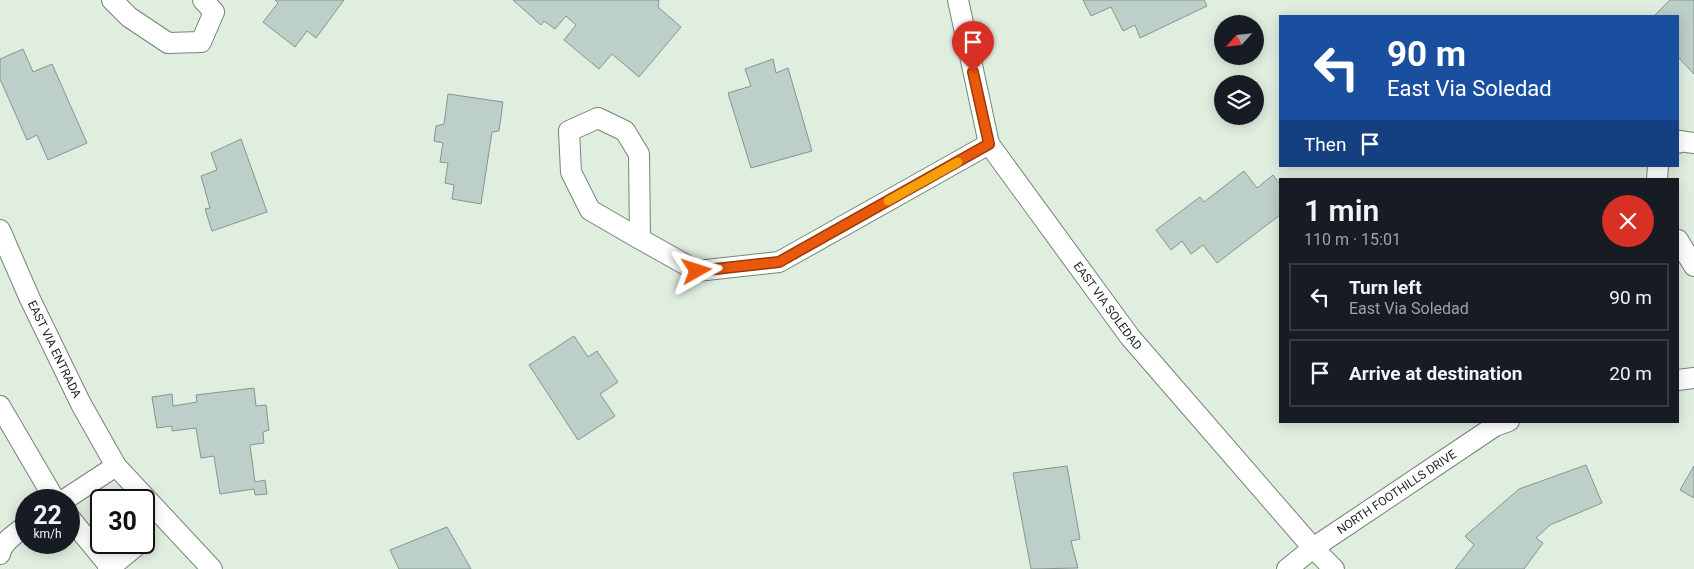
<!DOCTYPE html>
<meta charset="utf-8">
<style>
:root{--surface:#171b24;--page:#20242c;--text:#f1f3f6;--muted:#9ea1a6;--line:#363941}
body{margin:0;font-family:Roboto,sans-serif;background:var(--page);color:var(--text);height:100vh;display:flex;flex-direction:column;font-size:19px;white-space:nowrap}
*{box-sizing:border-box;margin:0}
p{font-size:16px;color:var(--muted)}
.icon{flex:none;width:28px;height:28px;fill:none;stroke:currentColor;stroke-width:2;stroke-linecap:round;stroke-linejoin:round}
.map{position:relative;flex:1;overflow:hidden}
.sheet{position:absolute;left:1279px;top:178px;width:400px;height:245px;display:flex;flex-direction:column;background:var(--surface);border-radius:0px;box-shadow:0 2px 12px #0003}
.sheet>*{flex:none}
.guide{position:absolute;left:1279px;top:15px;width:400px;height:152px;border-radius:0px;box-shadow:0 2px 12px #0003;background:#1a4fa0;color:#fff;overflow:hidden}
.needle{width:32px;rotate:243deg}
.tools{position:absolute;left:1214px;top:15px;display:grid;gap:10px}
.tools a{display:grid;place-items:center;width:50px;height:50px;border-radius:50%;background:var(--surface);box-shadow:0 2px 12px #0003;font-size:25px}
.speed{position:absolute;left:15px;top:489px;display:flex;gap:10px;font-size:25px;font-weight:700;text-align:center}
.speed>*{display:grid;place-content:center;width:65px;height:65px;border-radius:50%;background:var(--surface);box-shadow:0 2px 12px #0003;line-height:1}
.speed small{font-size:12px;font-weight:400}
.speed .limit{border:2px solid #111;border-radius:8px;background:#fff;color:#111}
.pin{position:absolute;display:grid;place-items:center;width:42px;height:42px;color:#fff;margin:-51px -21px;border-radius:50% 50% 50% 0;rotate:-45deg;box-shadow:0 0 5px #0007}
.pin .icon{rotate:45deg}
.me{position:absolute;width:55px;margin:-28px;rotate:84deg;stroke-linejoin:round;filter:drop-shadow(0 0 4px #0008)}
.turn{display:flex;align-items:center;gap:18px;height:105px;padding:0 25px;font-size:22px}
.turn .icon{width:65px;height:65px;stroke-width:2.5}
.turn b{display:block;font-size:35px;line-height:42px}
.then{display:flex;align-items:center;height:48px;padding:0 25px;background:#0003;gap:10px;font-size:19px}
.round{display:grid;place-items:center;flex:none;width:52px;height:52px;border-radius:26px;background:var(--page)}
.overview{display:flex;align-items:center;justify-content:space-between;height:85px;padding:0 25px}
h1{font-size:30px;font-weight:600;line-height:38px}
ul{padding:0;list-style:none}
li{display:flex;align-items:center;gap:15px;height:68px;margin:0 10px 8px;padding:0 15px;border:2px solid var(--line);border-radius:0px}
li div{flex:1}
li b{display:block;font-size:19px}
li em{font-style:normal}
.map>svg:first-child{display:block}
</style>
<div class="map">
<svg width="1694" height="569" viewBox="0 0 1694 569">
<rect width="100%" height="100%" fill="#e0eee0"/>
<g fill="#bccfc8" stroke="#84968f">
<polygon points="275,0 344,0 316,38 307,31 295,47 263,22 278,3"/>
<polygon points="513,0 659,0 658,7 681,27 639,77 612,54 599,69 564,40 576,25 566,16 555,29 544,21 541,25"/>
<polygon points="1083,0 1204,0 1207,6 1140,38 1135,25 1123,31 1111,7 1091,16"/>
<polygon points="1670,0 1694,0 1694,74 1678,57 1678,16 1654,16"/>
<polygon points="23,49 33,72 52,64 87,143 48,160 37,135 27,140 0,79 0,59"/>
<polygon points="773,59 776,73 788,68 812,151 751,168 728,93 751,86 745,69"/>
<polygon points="448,94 503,102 499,131 492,132 481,204 452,199 454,185 445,183 448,163 440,162 443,143 434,141 436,126 444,124"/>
<polygon points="241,139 267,212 212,231 205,209 210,208 201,176 217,170 211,153"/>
<polygon points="1244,171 1257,188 1273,175 1280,184 1280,215 1217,263 1203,245 1191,254 1182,241 1171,250 1156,230 1200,197 1204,202"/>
<polygon points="574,336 588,357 597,351 618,382 600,394 615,416 578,440 529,365"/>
<polygon points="254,388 256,406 266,405 269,430 263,432 264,443 250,445 255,482 265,480 267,494 255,495 254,489 220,494 214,456 201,458 196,428 172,431 172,426 157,428 152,397 172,394 173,406 197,402 196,395"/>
<polygon points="1586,465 1602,503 1550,525 1536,538 1543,543 1524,569 1455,569 1474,545 1465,536 1519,489"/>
<polygon points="1067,466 1080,539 1071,541 1078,568 1031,569 1013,473"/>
<polygon points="1694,466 1694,498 1680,490"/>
<polygon points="447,527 471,569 399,569 390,550"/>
</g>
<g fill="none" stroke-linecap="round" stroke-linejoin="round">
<defs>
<g id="street">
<polyline points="112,0 129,17 168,43 201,42 214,12 203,0"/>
<path id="s1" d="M958 0 989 144 1130 337 1313 548 1334 569"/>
<polyline points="1678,143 1680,141 1694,143"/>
<polyline points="1657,179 1658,166"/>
<path id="s2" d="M0 230 30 299 81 404 116 466 212 569"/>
<polyline points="640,239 590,210 571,172 569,131 598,118 625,131 639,154 640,239 697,271 779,262 989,144"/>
<polyline points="1678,240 1694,266"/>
<polyline points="1678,380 1694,378"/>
<polyline points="0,406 55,500"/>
<polyline points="64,500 116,466"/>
<polyline points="69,517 112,569"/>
<path d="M0 554C2 542 16 533 26 526"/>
<polyline points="108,569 141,542"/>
<path id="s3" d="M1287 569 1313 548 1495 426 1509 421"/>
</g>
</defs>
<use href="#street" stroke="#778377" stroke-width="22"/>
<use href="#street" stroke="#fff" stroke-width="20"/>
</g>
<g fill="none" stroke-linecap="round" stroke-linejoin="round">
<defs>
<polyline id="route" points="697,271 779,262 989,144 973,72"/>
</defs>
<use href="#route" stroke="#983908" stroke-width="12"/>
<use href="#route" stroke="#ea580c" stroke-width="9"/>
<polyline stroke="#f59e0b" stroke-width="9" points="888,201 958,162"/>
</g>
<g text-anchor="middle" stroke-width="4" stroke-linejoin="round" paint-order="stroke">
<g font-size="12" fill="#212621" stroke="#e0eee0">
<text dy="4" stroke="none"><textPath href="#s1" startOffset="348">EAST VIA SOLEDAD</textPath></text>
<text dy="4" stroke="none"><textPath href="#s2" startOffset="131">EAST VIA ENTRADA</textPath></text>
<text dy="4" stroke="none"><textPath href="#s3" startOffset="134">NORTH FOOTHILLS DRIVE</textPath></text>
</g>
</g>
</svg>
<div class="tools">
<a><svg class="needle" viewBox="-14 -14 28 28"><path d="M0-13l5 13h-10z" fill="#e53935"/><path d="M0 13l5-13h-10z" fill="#9ea1a6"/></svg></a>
<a><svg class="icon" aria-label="layers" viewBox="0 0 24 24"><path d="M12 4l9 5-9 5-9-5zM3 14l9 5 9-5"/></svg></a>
</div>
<div class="speed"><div>22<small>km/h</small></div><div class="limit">30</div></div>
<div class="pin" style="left:973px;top:72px;background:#d93025"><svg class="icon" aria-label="arrive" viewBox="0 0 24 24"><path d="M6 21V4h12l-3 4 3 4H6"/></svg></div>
<svg class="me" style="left:697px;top:271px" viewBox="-20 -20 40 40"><path d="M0-17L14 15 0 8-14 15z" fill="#ea580c" stroke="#fff" stroke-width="4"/></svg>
<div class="guide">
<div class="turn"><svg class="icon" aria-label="left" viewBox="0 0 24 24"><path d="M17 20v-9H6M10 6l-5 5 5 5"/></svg><div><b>90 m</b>East Via Soledad</div></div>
<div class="then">Then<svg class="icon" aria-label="arrive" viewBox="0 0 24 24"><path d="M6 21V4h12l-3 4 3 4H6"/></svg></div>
</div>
<section class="sheet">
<div class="overview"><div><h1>1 min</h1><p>110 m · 15:01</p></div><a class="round" style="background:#d93025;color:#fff"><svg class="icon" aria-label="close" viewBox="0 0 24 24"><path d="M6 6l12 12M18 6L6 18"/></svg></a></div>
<ul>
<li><svg class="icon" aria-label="left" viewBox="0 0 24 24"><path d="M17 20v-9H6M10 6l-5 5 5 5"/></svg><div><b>Turn left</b><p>East Via Soledad</p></div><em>90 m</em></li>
<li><svg class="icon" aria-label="arrive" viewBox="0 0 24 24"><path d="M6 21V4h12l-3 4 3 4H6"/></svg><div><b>Arrive at destination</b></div><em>20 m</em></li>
</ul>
</section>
</div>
